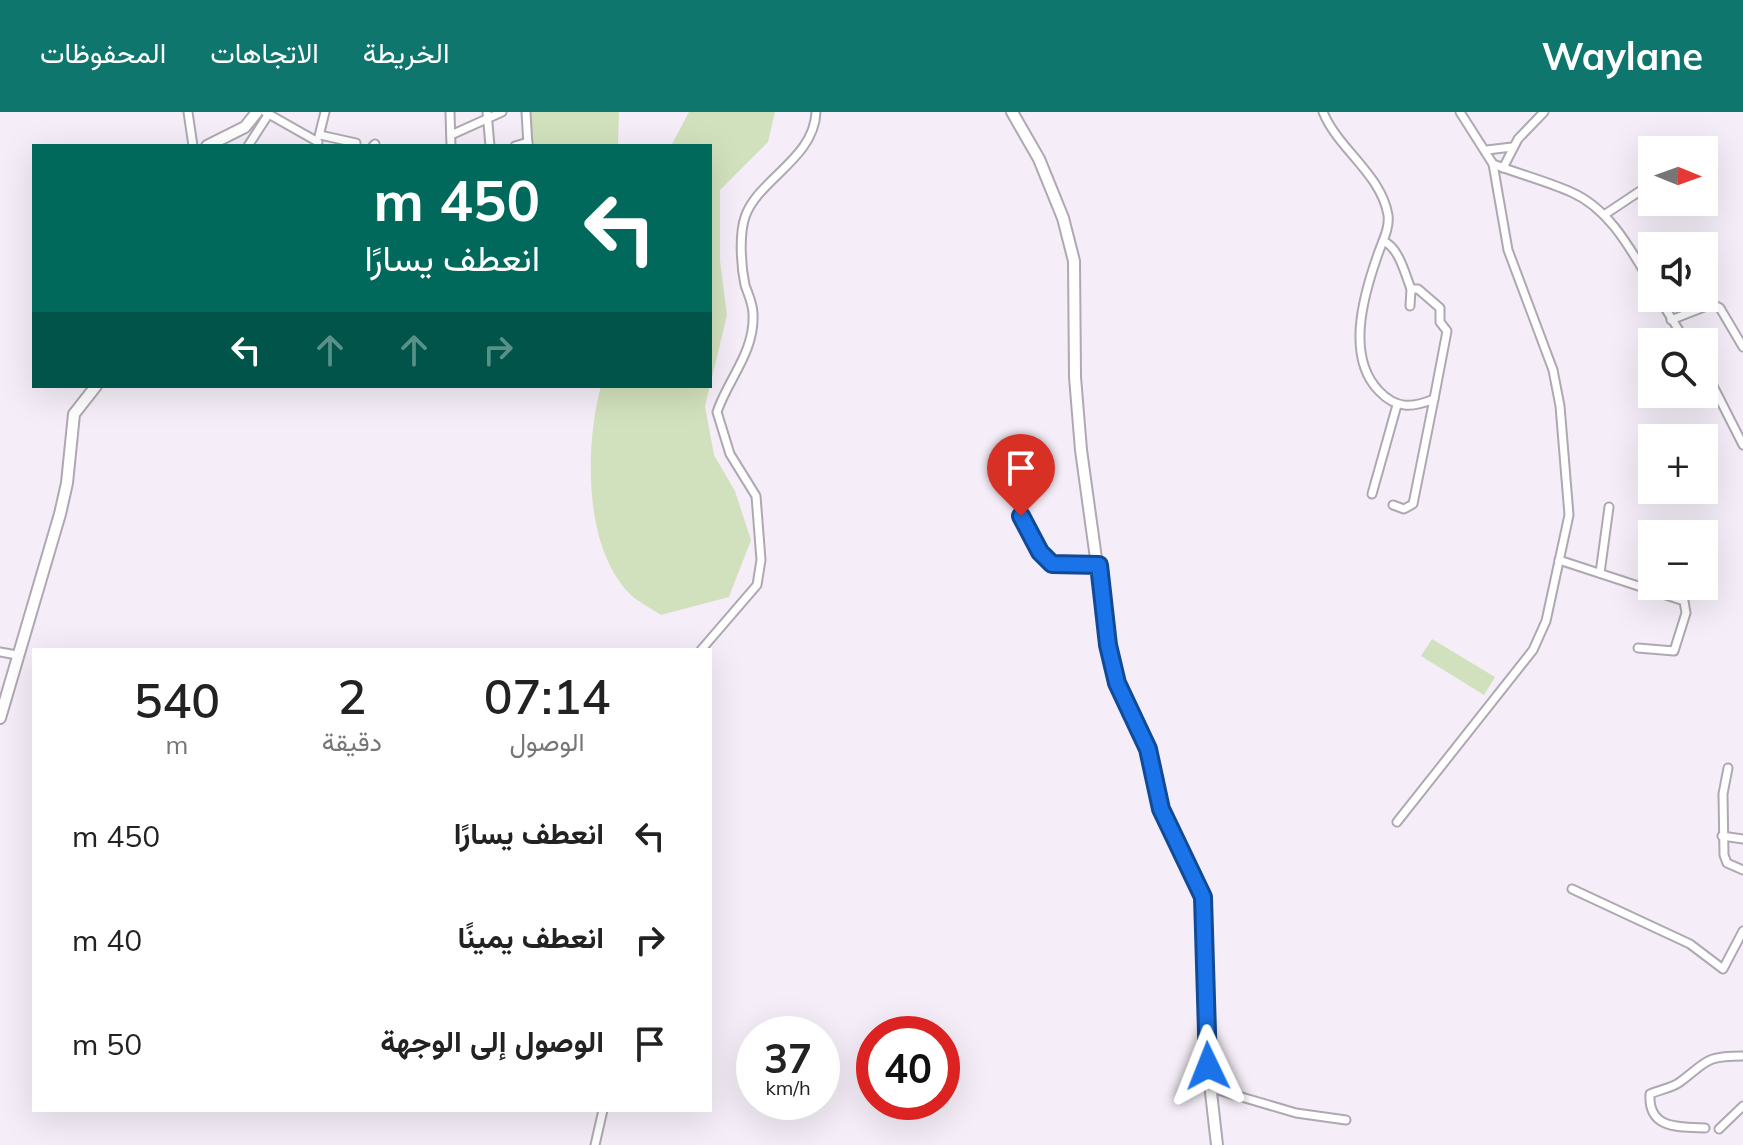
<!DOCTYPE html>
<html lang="ar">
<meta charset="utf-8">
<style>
:root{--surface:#fff;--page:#f2f2f2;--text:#222;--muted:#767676;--accent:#0f766e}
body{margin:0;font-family:Mulish,Vazirmatn,sans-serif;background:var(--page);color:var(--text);direction:rtl;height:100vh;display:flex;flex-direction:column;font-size:30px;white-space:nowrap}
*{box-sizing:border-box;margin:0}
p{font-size:26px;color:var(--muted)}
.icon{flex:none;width:44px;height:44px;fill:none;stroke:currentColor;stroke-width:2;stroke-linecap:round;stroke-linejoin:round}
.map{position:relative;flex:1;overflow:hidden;direction:ltr}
.drawer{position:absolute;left:32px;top:536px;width:680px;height:464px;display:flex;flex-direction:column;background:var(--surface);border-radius:0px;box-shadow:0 8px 32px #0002;direction:rtl}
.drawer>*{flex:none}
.banner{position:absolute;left:32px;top:32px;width:680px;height:244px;border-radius:0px;box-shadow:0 8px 32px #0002;direction:rtl;background:#00695c;color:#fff;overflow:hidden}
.needle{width:52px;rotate:91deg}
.buttons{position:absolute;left:1638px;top:24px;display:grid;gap:16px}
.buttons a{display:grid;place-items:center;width:80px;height:80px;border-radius:0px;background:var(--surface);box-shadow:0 8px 32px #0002;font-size:40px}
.speed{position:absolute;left:736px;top:904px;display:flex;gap:16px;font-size:40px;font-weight:700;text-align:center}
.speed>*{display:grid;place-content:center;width:104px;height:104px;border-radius:50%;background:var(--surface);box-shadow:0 8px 32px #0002;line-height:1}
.speed small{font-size:20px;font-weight:400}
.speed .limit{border:12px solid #d22;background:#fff;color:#111}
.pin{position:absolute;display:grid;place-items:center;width:68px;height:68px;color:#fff;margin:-82px -34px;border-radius:50% 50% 50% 0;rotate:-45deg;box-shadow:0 0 8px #0007}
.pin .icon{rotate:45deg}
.me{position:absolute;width:88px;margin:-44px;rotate:358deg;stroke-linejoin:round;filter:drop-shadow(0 0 6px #0008)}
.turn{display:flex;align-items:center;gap:28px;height:168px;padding:0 40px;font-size:36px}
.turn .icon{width:104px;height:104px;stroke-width:2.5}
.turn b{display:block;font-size:56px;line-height:68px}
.lanes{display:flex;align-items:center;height:76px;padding:0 40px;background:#0003;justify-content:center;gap:40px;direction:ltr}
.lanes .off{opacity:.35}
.eta{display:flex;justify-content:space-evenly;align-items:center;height:136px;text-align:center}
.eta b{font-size:48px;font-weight:600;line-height:56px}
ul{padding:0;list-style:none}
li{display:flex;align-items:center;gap:24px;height:104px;padding:0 40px}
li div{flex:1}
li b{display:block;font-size:30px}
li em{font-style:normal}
header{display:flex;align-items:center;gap:48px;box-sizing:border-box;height:112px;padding:0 40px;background:var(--accent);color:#fff}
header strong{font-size:38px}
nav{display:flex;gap:44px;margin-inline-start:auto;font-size:28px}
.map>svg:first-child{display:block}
</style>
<header>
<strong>Waylane</strong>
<nav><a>الخريطة</a><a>الاتجاهات</a><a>المحفوظات</a></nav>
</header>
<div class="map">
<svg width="1743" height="1033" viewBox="0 0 1743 1033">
<rect width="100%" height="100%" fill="#f5eef8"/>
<g fill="#d2e1bd">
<polygon points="530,0 619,0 618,34 533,34"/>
<polygon points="689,0 775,0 768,30 720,78 720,149 727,203 710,274 710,34 671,34"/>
<path d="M601 274H710L705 294 714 343 735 379 751 428 729 485 661 503C651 496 638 490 630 482 583 435 585 333 601 274Z"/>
<polygon points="1432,527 1495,565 1484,583 1421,544"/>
</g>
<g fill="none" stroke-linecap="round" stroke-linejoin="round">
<defs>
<g id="street">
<polyline points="188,0 193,34"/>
<polyline points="265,0 318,30"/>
<polyline points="450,0 451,34"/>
<polyline points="487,0 490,34"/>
<polyline points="526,0 528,34"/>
<path d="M1323 0C1338 37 1381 62 1388 103 1390 117 1381 132 1377 145 1363 185 1346 245 1379 279 1396 297 1412 296 1434 287L1413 392 1404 397 1393 393"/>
<polyline points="320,23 356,31"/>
<polyline points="451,23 502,0"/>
<polyline points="319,24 325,0"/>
<polyline points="248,34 268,3"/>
<polyline points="373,34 375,32"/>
<polyline points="515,34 528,30"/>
<polyline points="1487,38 1512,35"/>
<path d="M1493 52C1519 62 1546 69 1571 80 1610 97 1631 138 1652 173"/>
<polyline points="1503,56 1518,27 1544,0"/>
<polyline points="1604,103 1652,71"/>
<path d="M1383 129C1399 135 1405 162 1411 177H1418L1440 196V210L1447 219 1434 287"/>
<polyline points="1659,186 1686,230"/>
<polyline points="1410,194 1411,177"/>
<polyline points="1671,208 1712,192 1720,196 1743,235"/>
<polyline points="1704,256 1743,333"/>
<polyline points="1372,382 1397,293"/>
<polyline points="1021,404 1040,440 1052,452 1099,453"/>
<polyline points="1559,448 1684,489 1686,501 1674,539 1638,536"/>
<polyline points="1600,461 1609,395"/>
<path d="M701 538 757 473 761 448 756 384 730 342 717 300C728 267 755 240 753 202 753 192 748 182 745 173 741 154 739 123 745 105 758 67 814 47 816 0"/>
<polyline points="0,540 17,543"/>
<polyline points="1728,656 1723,682 1724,743 1727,751 1743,758"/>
<polyline points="1397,710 1533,538 1546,509 1569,403 1560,294 1553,258 1508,138 1493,52 1460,0"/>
<polyline points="1722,724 1743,727"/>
<polyline points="1572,777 1690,832 1723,857 1743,819"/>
<polyline points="1211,976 1296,1001 1346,1008"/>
<path d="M1705 1016C1678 1015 1648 1017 1650 982 1659 978 1672 976 1680 970 1708 949 1705 944 1743 944"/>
<polyline points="1719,1017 1743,994"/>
<polyline points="595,1033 603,998"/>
</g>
<g id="secondary">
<polyline points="1012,0 1039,47 1063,106 1074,149 1075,265 1081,338 1108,533 1117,571 1148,637 1161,697 1203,785 1208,954 1217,1033"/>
<polyline points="207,34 245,15 257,0"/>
<polyline points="0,606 60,402 67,371 74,302 96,274"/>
</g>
</defs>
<use href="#street" stroke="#afa8b2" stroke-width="11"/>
<use href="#secondary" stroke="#afa8b2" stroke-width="14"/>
<use href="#street" stroke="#fff" stroke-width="7"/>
<use href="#secondary" stroke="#fff" stroke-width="10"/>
</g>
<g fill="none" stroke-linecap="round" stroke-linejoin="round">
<defs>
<polyline id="route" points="1021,404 1040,440 1052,452 1099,453 1108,533 1117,571 1148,637 1161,697 1203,785 1208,954"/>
</defs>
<use href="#route" stroke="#114b97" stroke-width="20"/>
<use href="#route" stroke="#1a73e8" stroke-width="14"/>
</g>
</svg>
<div class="buttons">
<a><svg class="needle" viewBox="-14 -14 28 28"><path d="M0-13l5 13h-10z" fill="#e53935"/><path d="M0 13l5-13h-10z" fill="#767676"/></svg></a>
<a><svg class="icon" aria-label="sound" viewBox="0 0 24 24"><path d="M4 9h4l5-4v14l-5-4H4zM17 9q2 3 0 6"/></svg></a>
<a><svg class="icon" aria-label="search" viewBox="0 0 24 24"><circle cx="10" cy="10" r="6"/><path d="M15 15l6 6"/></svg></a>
<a>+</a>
<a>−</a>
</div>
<div class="speed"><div>37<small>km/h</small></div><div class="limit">40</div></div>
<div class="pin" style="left:1021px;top:404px;background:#d93025"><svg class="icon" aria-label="arrive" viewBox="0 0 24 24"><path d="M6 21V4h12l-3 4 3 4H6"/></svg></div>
<svg class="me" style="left:1208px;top:954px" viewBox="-20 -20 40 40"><path d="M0-17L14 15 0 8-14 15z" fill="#1a73e8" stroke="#fff" stroke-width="4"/></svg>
<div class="banner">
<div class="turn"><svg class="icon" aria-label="left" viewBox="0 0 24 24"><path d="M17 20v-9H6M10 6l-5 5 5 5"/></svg><div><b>450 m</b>انعطف يسارًا</div></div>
<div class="lanes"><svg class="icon" aria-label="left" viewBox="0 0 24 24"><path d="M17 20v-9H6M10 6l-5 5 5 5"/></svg><svg class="icon off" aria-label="ahead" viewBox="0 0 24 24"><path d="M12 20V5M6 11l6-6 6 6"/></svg><svg class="icon off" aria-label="ahead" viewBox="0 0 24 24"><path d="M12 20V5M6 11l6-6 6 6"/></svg><svg class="icon off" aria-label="right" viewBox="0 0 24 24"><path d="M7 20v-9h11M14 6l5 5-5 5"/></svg></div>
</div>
<section class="drawer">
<div class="eta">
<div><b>07:14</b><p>الوصول</p></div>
<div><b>2</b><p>دقيقة</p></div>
<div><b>540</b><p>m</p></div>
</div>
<ul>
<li><svg class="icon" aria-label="left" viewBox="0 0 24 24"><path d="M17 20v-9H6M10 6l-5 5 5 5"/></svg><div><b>انعطف يسارًا</b></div><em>450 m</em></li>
<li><svg class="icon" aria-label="right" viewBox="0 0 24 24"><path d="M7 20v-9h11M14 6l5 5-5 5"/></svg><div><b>انعطف يمينًا</b></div><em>40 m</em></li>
<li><svg class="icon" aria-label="arrive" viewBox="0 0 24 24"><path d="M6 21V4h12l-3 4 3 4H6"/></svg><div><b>الوصول إلى الوجهة</b></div><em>50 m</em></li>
</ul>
</section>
</div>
